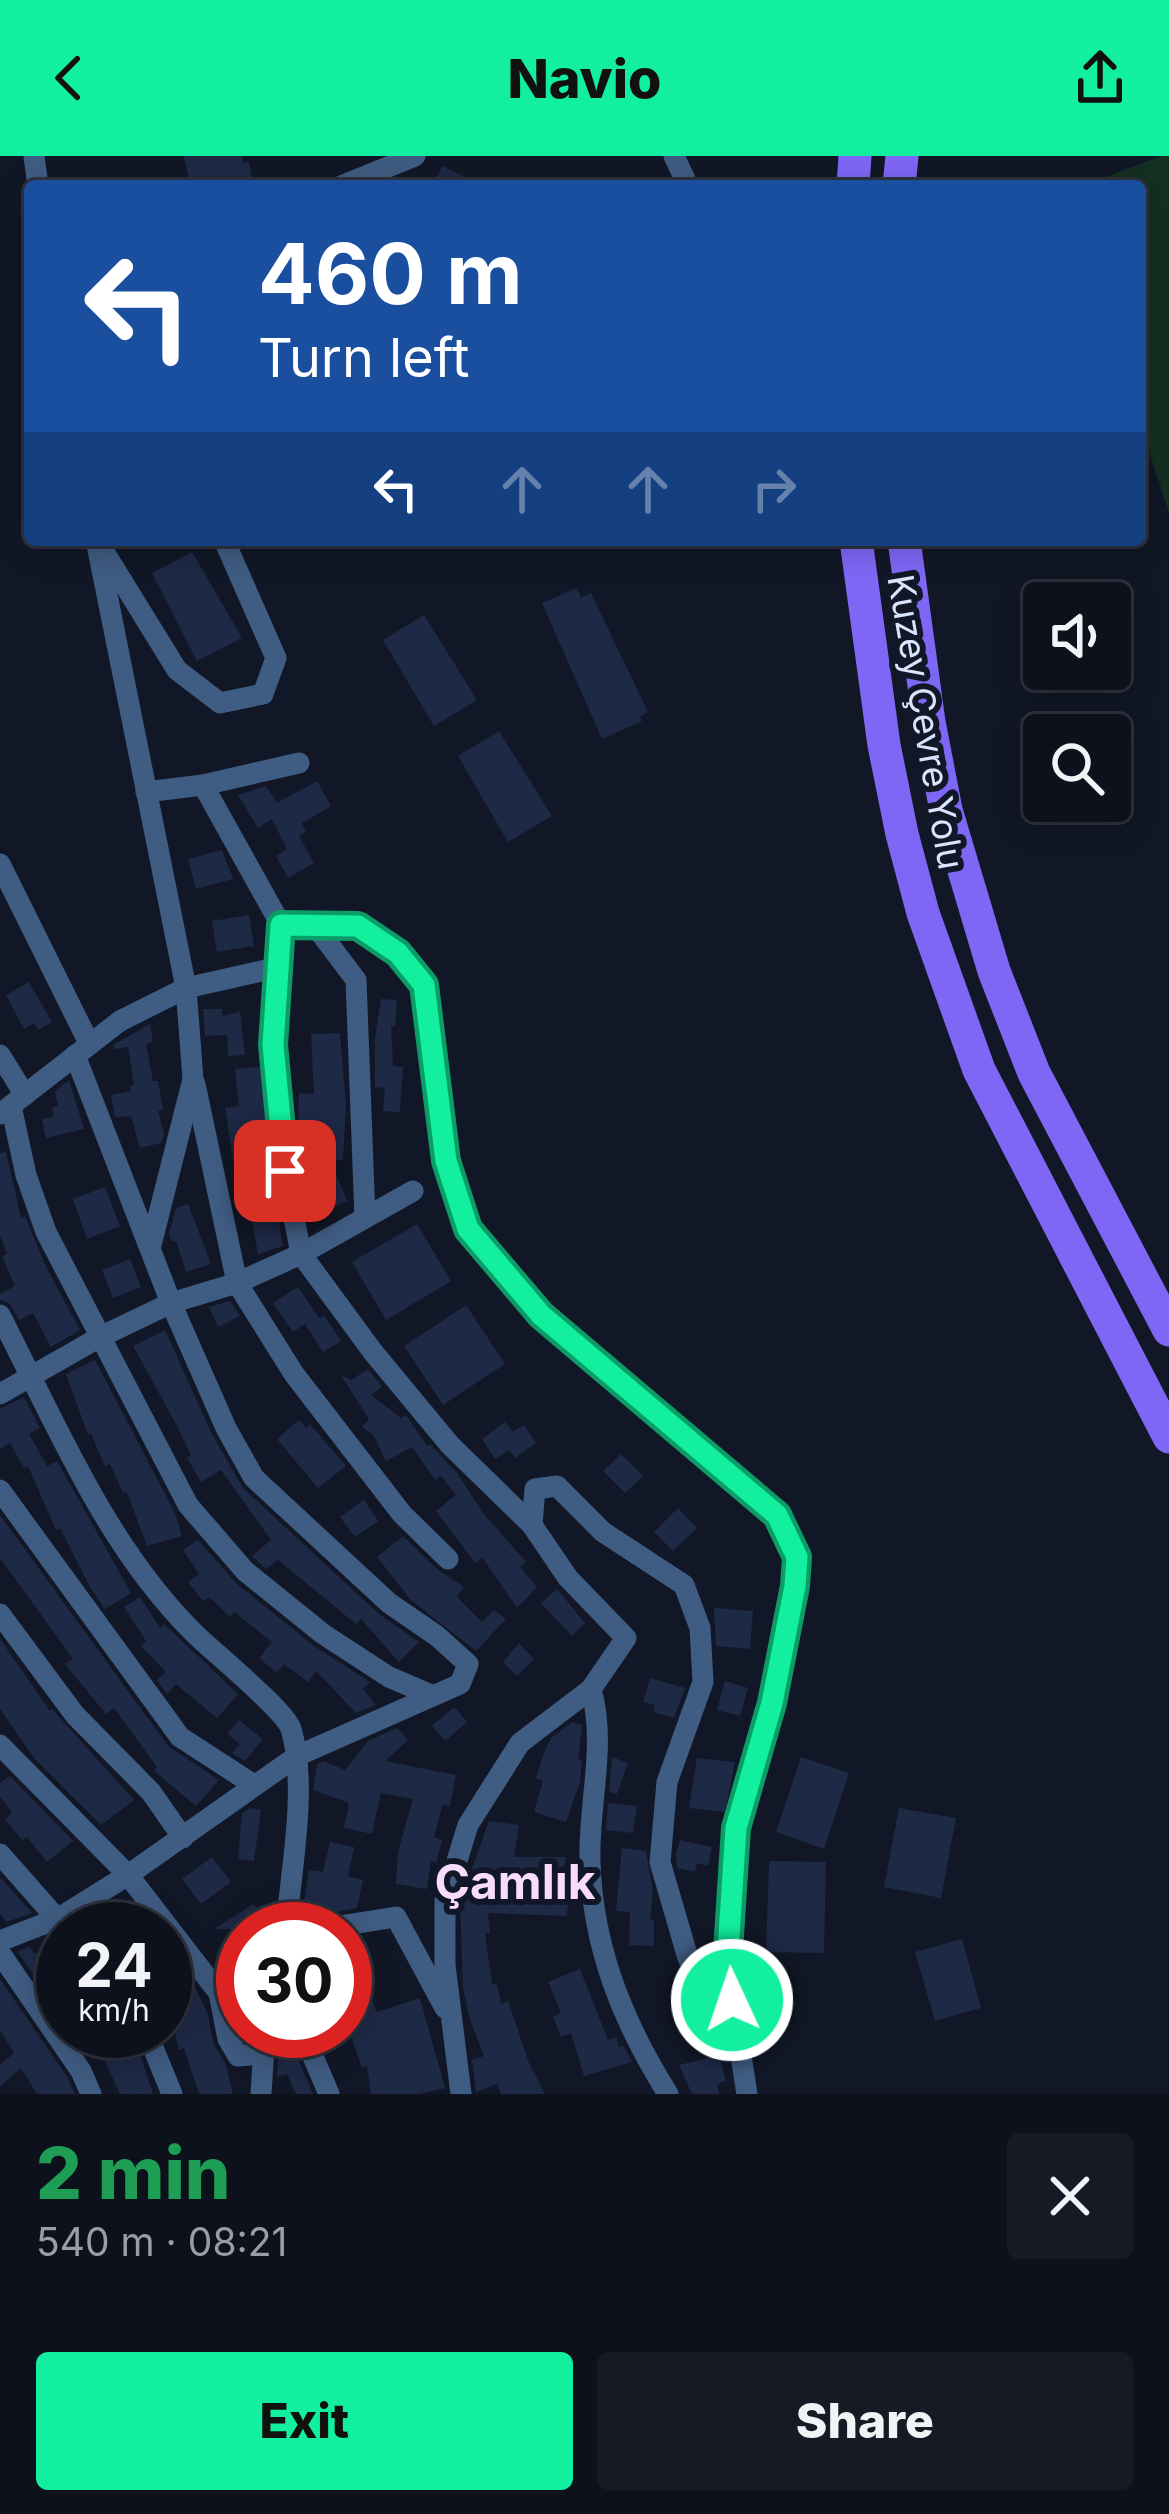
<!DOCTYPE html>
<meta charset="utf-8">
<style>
:root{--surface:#0d111c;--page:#161a25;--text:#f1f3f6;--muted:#9a9da3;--line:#2d313b;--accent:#12f09f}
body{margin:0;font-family:Inter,sans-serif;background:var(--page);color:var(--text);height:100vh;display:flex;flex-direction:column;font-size:45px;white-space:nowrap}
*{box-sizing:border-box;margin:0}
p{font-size:39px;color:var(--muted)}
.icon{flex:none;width:66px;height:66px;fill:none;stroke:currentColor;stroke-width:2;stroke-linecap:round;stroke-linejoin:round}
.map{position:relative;height:1938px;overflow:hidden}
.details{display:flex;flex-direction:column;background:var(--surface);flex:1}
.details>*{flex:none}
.banner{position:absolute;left:24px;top:24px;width:1122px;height:366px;border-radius:12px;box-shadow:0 6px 30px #0003,0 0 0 3px var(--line);background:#1a4fa0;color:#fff;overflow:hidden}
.tools{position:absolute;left:1023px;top:426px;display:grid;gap:24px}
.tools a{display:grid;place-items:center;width:108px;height:108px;border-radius:12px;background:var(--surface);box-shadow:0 6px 30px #0003,0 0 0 3px var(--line);font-size:60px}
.speed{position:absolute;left:36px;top:1746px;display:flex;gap:24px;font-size:60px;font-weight:700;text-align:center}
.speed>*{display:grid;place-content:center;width:156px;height:156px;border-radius:50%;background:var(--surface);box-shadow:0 6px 30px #0003,0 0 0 3px var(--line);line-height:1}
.speed small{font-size:30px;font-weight:400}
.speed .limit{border:18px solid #d22;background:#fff;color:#111}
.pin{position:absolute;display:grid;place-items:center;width:102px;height:102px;color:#fff;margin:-51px;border-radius:24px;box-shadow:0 6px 18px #0006}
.me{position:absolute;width:132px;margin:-66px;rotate:357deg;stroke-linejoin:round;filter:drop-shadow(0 0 9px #0008)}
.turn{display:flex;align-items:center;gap:42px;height:252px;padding:0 36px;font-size:54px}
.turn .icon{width:156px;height:156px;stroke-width:2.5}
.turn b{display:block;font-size:84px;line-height:102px}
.lanes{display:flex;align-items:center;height:114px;padding:0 36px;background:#0003;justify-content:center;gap:60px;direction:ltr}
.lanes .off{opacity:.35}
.round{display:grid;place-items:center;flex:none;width:126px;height:126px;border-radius:12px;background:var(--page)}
.headline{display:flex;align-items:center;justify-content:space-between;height:204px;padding:0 36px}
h1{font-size:72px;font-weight:800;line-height:90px;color:#1e9e55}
.button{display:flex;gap:24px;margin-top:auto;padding:24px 36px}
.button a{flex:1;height:138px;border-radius:12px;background:var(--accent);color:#111;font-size:48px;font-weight:800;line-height:138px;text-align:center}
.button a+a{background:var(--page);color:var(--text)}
header{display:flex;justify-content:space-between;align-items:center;height:156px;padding:0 36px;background:var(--accent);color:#111;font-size:54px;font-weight:800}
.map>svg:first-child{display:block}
</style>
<header><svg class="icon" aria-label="back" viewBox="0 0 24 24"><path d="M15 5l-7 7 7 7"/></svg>Navio<svg class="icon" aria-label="share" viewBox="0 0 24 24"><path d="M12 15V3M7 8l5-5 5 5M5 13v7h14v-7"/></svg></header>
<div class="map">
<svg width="1169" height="1938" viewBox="0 0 1169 1938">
<rect width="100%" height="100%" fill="#111726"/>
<polygon fill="#143022" points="1161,0 1169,0 1169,356 1140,268 1140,30 1082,30"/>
<g fill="#1e2946">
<polygon points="184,0 242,0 243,7 249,6 254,30 190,30"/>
<polygon points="442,10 484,30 433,30"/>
<polygon points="192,396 242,482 197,505 152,417"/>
<polygon points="577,432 581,442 591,437 648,556 640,560 642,565 602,583 542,447"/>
<polygon points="424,459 477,544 434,570 383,484"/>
<polygon points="499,575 552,660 508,686 458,600"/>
<polygon points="317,625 331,650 302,667 306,676 299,680 314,707 288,722 276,700 287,693 272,663 258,672 238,639 266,630 277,647"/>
<polygon points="222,694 233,723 196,733 188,703"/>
<polygon points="249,759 254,790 217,796 212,765"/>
<polygon points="29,826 52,866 38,874 34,867 24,873 6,839"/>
<polygon points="381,843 397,844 395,871 391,870 393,910 403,911 400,956 383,955 385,931 375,932 375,883"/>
<polygon points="203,853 222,853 222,860 240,856 245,899 228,900 227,879 205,880"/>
<polygon points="150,868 153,886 146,888 153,925 158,925 163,954 158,955 164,978 161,987 140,992 131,960 115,961 111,939 131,935 130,929 134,929 128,891 114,893 113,889"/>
<polygon points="340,877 346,950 343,1004 331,1005 347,1045 329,1053 306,1005 305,969 298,969 299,937 314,938 311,878"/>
<polygon points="260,911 270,1016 283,1090 258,1098 249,1047 240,1048 225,952 239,950 235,913"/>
<polygon points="69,924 84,973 46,982 42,963 54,961 52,952 58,950 55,935"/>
<polygon points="6,996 21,1062 25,1060 47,1113 80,1174 51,1191 33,1157 19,1164 9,1147 0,1144 0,1138 15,1130 2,1100 7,1098 0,1079 0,997"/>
<polygon points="105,1031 120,1070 87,1083 73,1043"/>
<polygon points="188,1048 211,1108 186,1116 176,1085 172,1086 169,1078 176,1052"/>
<polygon points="417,1068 451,1125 386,1164 352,1106"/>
<polygon points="130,1103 141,1131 113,1142 102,1114"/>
<polygon points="298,1131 319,1162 324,1159 341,1185 323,1196 305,1168 293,1176 273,1147"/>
<polygon points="230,1145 240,1160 218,1171 209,1151"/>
<polygon points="466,1149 505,1208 443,1249 404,1190"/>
<polygon points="165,1174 212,1278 243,1332 379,1458 419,1486 399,1506 361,1463 356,1468 278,1404 266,1413 252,1400 271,1384 221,1314 201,1326 187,1302 191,1299 176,1268 133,1190"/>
<polygon points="95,1204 175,1357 182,1380 147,1390 127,1336 123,1337 110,1308 105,1310 91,1278 88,1279 66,1218"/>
<polygon points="368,1213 382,1231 371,1239 401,1262 406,1259 427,1290 430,1288 457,1317 483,1357 526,1406 520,1411 537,1431 517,1452 482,1401 475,1407 436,1355 456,1339 441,1320 435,1324 412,1291 386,1305 373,1279 362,1271 369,1263 340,1218 351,1224"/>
<polygon points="24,1241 40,1272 29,1278 47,1310 57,1305 131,1437 105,1453 90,1431 60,1372 56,1374 28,1310 24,1312 10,1287 0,1293 0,1253"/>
<polygon points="299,1264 306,1272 310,1268 346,1310 318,1332 277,1283"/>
<polygon points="505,1266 513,1276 524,1269 536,1287 515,1302 509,1294 495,1303 482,1283"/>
<polygon points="621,1298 643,1320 625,1337 603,1315"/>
<polygon points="364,1344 378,1365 355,1381 340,1361"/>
<polygon points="678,1352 697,1372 673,1395 654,1376"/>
<polygon points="0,1359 168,1590 219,1624 196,1650 154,1615 157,1611 114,1552 106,1558 65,1508 73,1503 0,1402"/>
<polygon points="403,1380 438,1414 464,1431 457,1441 482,1466 494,1454 506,1463 476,1495 411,1444 377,1401"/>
<polygon points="198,1384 236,1427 314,1490 370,1526 363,1533 376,1549 356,1557 316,1515 308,1526 284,1508 277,1517 259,1502 272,1486 234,1456 230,1461 209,1441 203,1445 188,1426 199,1418 183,1394"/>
<polygon points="557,1433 585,1467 572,1480 541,1447"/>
<polygon points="140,1441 160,1472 164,1468 238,1538 217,1562 176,1528 167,1538 157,1524 166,1516 141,1490 146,1485 124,1451"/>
<polygon points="714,1452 753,1455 750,1493 716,1490"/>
<polygon points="0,1483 50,1555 52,1553 134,1644 101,1669 34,1602 0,1553"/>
<polygon points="519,1487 534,1503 517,1520 503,1506"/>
<polygon points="650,1522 685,1532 674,1562 653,1556 655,1549 643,1546"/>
<polygon points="725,1525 748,1532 740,1560 717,1554"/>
<polygon points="454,1551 467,1566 445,1585 432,1570"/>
<polygon points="239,1564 263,1583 245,1605 232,1597 240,1588 227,1578"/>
<polygon points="572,1566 582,1569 578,1604 582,1605 580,1626 566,1666 534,1656 543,1625 536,1622 545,1594 551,1582"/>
<polygon points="397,1572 408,1584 385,1605 456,1619 450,1650 443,1648 434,1681 442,1684 436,1707 431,1705 427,1733 396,1728 398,1696 413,1643 381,1637 372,1678 344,1672 349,1647 313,1634 317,1608 323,1605 345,1614 368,1585"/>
<polygon points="612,1601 628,1607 617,1638 609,1636"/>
<polygon points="801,1601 849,1617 824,1693 776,1676"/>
<polygon points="697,1602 735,1606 725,1656 689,1652"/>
<polygon points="10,1620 73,1685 47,1706 27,1681 22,1684 5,1663 12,1657 0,1640 0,1627"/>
<polygon points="608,1647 637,1650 633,1677 606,1674"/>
<polygon points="250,1652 261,1654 254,1705 238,1703 242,1657"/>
<polygon points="899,1652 956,1662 941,1742 884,1731"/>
<polygon points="489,1665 519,1669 514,1701 566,1701 566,1716 570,1716 567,1760 488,1757 490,1777 485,1777 492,1828 497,1828 501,1848 508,1845 529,1907 545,1938 501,1938 497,1928 476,1936 472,1904 484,1900 469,1861 463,1831 460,1746"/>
<polygon points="680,1684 712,1691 708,1710 697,1707 695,1716 677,1712 676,1697"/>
<polygon points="330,1686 354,1691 348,1720 363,1724 357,1752 326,1758 303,1755 309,1714 323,1716"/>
<polygon points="622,1692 646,1695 653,1735 650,1764 654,1764 654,1790 629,1789 630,1756 616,1755"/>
<polygon points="212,1701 231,1726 201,1748 182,1723"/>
<polygon points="769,1705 826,1706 824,1797 766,1796"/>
<polygon points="0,1721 32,1757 7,1766 0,1758"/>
<polygon points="131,1747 151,1773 88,1773"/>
<polygon points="254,1748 270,1773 214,1773"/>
<polygon points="962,1783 981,1852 935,1865 915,1796"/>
<polygon points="56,1784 63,1787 63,1815 48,1824 42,1814 34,1820 18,1796 29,1790 35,1798"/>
<polygon points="345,1784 377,1856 420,1842 445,1932 419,1938 371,1938 367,1910 362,1912 345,1863"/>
<polygon points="580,1813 608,1884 616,1881 619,1891 624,1890 632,1906 584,1920 571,1877 561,1881 553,1861 561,1857 548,1826"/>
<polygon points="0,1823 68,1922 75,1938 37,1938 21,1912 0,1930 0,1909 14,1897 0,1874"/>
<polygon points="193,1827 208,1858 213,1887 226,1908 233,1938 199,1938 184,1892 179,1894 165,1835"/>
<polygon points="91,1875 125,1875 141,1901 153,1938 120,1938"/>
<polygon points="289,1882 313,1938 296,1938 287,1918 277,1921 279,1885"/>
<polygon points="719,1899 726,1925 717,1928 719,1938 692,1938 679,1909"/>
</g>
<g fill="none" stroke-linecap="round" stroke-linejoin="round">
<g stroke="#3f5c82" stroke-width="21">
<polyline points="34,0 38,30"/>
<polyline points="674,0 688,30"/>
<polyline points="341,30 415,0"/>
<polyline points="96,384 186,832 193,923 151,1089"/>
<polyline points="106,399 177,514 220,547 263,538 276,502 224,384"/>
<polyline points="203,629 281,769 273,889 285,1015 301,1098 373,1196 450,1289 532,1369 568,1422 626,1482 591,1533 520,1587 468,1669 445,1744 445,1809 461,1938"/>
<polyline points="146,636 203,629 299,607"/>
<polyline points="0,708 89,887"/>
<polyline points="313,767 356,824 365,1062"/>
<polyline points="281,769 358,770 398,797 425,828 446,1005 468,1073 541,1159 777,1359 797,1401 792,1459 736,1673 727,1811 747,1938"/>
<polyline points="0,899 25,939"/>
<polyline points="195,928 237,1127 294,1218 402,1358 448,1403"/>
<polyline points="11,950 26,1019 46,1076 188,1349 245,1415 323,1478 389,1521 431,1539"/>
<polyline points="0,958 120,865 186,832 279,811"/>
<path d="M0 1159C56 1268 106 1390 194 1477 213 1496 285 1554 291 1573 308 1630 291 1714 286 1773"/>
<polyline points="0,1238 100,1181 171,1147 237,1127 301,1098 413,1035"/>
<polyline points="0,1334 180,1581 254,1629"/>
<polyline points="532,1369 535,1333 557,1330 603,1376 684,1429 700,1472 703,1526 667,1626 660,1706 688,1802 732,1890"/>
<polyline points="0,1458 75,1559 151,1636 183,1682"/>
<path d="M591 1533C607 1590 588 1648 590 1706 593 1793 623 1866 668 1938"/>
<polyline points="0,1589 128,1719 219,1837 228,1883 238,1900 260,1898"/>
<polyline points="0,1698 66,1773"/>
<polyline points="333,1771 396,1761 445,1852"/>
<polyline points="0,1785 59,1762 128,1719 297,1600 460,1528 468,1508 437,1480 389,1447 254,1322 226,1272 171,1147 75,899"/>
<polyline points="0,1797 81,1915 91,1938"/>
<polyline points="140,1875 154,1894 172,1938"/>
<polyline points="302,1875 329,1938"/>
<polyline points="261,1938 265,1875"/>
</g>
<g stroke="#7e67f5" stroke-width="33">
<polyline points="853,30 855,0"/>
<polyline points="899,30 902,0"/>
<polyline points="856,384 884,589 902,678 923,757 979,914 1169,1281"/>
<polyline points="904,384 929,566 946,654 994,815 1034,917 1169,1174"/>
</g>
</g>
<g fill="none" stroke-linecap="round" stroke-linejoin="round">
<defs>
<polyline id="route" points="285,1015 273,889 281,769 358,770 398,797 424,829 446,1005 468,1073 541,1159 777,1359 797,1401 795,1430 772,1547 736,1672 727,1810 732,1844"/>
</defs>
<use href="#route" stroke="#0c9c67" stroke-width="30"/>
<use href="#route" stroke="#12f09f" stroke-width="21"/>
</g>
<g text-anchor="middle" stroke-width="12" stroke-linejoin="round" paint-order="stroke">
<g font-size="36" fill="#d9e5fd" stroke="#111726">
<text transform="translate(926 566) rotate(80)" y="13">Kuzey Çevre Yolu</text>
</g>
<g font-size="48" font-weight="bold" fill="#f9dbfd" stroke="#111726">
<text x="515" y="1743">Çamlık</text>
</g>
</g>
</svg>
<div class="tools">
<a><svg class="icon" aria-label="sound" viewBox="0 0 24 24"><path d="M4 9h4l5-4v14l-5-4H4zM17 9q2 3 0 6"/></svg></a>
<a><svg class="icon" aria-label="search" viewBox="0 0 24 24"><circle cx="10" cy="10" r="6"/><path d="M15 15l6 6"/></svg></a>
</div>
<div class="speed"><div>24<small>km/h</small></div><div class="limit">30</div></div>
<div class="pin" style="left:285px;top:1015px;background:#d93025"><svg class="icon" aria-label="arrive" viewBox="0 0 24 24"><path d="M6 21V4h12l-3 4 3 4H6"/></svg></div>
<svg class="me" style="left:732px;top:1844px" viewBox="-20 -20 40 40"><circle r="17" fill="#12f09f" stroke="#fff" stroke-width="3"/><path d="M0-11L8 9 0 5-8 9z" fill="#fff"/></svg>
<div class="banner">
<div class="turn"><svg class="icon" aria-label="left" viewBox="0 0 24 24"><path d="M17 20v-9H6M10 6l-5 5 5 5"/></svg><div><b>460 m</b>Turn left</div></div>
<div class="lanes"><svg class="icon" aria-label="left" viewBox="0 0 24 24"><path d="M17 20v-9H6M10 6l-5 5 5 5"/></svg><svg class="icon off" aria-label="ahead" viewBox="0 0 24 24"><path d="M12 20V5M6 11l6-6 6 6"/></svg><svg class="icon off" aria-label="ahead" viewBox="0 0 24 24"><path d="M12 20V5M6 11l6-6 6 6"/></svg><svg class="icon off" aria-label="right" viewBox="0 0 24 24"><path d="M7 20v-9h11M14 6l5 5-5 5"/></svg></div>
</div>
</div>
<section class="details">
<div class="headline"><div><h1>2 min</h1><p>540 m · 08:21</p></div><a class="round"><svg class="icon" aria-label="close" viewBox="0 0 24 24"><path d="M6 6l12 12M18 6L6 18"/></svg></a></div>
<div class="button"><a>Exit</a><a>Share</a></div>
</section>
